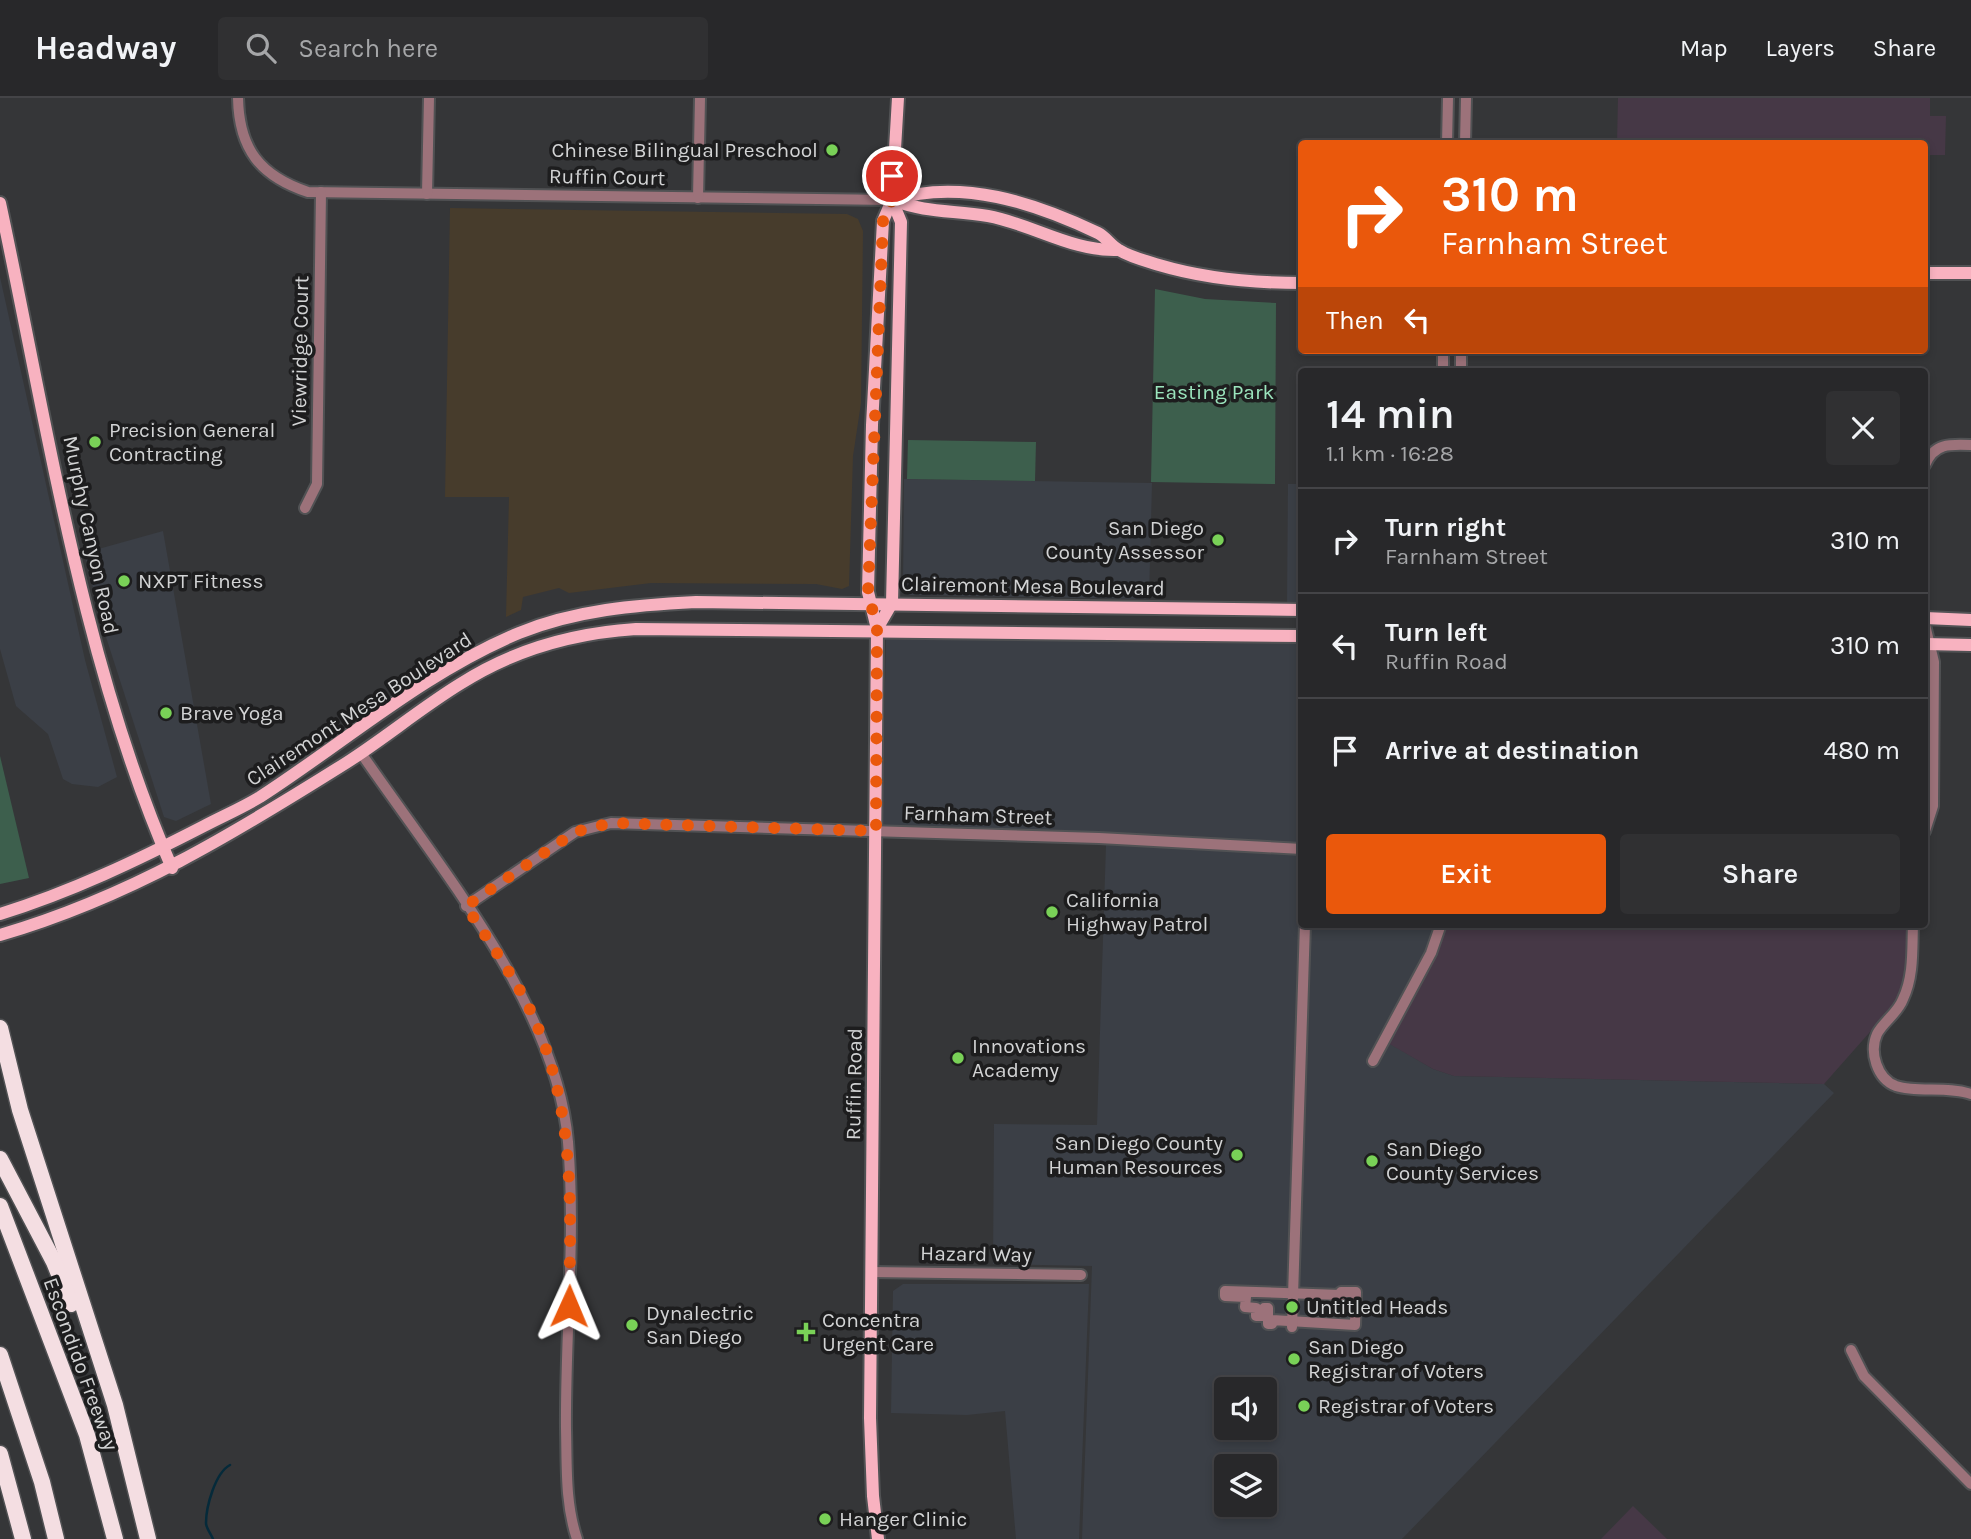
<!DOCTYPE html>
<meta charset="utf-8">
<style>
:root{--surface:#28282a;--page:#303032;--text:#f1f3f6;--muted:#a5a6a8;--line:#444447;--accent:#ea580c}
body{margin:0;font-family:Karla,sans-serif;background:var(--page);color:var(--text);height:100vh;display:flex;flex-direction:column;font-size:26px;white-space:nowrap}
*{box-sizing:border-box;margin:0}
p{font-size:23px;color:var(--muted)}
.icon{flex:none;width:38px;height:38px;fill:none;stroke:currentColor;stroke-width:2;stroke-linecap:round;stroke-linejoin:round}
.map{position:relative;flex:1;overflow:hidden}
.details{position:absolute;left:1298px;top:270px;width:630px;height:560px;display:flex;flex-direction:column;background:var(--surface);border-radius:7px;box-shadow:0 4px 10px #0003,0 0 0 2px var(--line)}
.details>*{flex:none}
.banner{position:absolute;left:1298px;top:42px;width:630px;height:214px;border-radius:7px;box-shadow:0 4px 10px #0003,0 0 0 2px var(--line);background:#ea580c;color:#fff;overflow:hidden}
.tools{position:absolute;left:1214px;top:1279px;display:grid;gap:14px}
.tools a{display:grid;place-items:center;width:63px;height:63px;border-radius:7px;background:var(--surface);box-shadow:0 4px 10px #0003,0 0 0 2px var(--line);font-size:35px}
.pin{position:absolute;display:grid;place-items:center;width:60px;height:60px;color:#fff;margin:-30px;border:4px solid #fff;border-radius:50%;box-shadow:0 2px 7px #0007}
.me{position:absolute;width:77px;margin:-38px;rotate:1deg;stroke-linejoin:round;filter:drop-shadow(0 0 5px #0008)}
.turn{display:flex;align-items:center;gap:24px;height:147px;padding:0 28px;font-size:32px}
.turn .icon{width:91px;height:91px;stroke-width:2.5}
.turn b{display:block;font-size:49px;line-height:60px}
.then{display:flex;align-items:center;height:66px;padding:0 28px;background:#0003;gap:14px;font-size:26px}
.round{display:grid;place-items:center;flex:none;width:74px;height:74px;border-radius:7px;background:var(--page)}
.overview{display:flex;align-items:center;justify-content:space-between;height:119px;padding:0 28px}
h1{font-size:42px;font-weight:600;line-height:52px}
.primary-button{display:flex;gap:14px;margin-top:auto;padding:14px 28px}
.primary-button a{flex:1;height:80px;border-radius:7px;background:var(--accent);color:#fff;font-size:28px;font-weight:600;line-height:80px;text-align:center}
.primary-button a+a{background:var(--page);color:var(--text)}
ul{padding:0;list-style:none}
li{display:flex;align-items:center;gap:21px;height:105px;padding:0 28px;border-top:2px solid var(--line)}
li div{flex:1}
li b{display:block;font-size:26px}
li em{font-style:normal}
header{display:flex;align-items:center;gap:42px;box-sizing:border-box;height:98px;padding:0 35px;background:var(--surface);border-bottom:2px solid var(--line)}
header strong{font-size:33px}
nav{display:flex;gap:38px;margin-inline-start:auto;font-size:24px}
.search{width:490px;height:63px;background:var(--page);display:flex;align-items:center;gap:18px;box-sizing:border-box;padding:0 24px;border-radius:7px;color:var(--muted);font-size:26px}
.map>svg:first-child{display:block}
</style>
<header>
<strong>Headway</strong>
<div class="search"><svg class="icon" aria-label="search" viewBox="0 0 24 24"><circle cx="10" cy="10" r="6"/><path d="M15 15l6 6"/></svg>Search here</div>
<nav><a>Map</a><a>Layers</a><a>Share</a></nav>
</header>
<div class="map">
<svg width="1971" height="1441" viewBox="0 0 1971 1441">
<rect width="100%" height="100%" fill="#353638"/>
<g fill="#3b3f46" fill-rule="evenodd">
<polygon points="0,179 85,562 117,679 98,689 72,686 63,681 48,636 16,608 0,551"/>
<polygon points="904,381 1152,385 1149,501 909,497 903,491"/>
<polygon points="1288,386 1302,386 1302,509 1287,509"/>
<polygon points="163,433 211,706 176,723 164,719 106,539 84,455"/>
<polygon points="886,536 1302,540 1302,749 882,731"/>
<path d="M1106 747 1302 752V826H1443L1441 845 1387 944 1433 971 1454 978 1824 986 1834 995 1402 1441H1082L1092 1168 993 1166 994 1026 1097 1027ZM1227 1292H1265V1330H1227ZM1227 1368H1265V1407H1227Z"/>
<polygon points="903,1186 1089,1186 1079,1441 1016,1441 1005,1313 967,1317 891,1315 893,1193"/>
</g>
<g fill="#463846">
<polygon points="1618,0 1930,0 1930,18 1946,18 1945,57 1925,57 1925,46 1617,45"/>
<polygon points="1443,826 1916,826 1915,883 1824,986 1454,978 1433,971 1386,944 1441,845"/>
<polygon points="1633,1408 1667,1441 1601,1441"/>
</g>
<polygon fill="#473c2c" points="450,110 847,116 858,121 863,133 861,305 853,358 849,488 842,491 816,486 651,485 569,495 559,490 523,499 521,512 506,519 509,399 445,399"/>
<g fill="#3d5f4d">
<polygon points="1155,191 1205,201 1276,205 1275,386 1151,384"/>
<polygon points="908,342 1036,344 1035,383 907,381"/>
<polygon points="0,658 29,780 0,786"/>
</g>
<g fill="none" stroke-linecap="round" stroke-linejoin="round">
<path stroke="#052a3a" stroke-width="2.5" d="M213 1441C211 1436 206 1430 206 1425 206 1409 215 1375 230 1367"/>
<defs>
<g id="minor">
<path d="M238 0C239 51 260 78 308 94L892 102"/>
<polyline points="1447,46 1448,0"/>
<polyline points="1465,46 1466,0"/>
<polyline points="427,96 429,0"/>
<polyline points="698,100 700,0"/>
<polyline points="1443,273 1443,252"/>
<polyline points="1461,273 1461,252"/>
<path d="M1925 367C1934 345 1950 346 1971 347"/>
<polyline points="305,410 317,386 321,94"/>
<polyline points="1925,527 1934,564 1933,708 1925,733"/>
<path d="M361 655C437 766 557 908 568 1044 576 1140 565 1236 566 1331 567 1368 565 1405 577 1441"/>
<polyline points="466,808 575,734 611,725 1099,740 1302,751"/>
<path d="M1913 826C1912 851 1914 878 1903 901 1898 915 1883 924 1877 936 1869 954 1877 981 1896 988 1917 995 1947 988 1971 996"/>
<polyline points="1373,963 1431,855 1441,826"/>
<polyline points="871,1174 1081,1177"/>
<polygon points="1225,1193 1341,1197 1341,1194 1356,1194 1355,1227 1272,1222 1272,1226 1268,1226 1268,1210 1264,1210 1264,1218 1256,1218 1256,1210 1245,1209 1246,1199 1225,1198"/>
<polyline points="1292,1229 1305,826"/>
<polyline points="1851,1252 1864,1278 1971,1386"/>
</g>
<g id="major">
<path d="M892 102C961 80 1035 105 1098 135 1106 139 1111 148 1119 152 1130 159 1146 163 1159 167 1206 181 1253 185 1302 185"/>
<path d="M892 102C926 115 953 112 988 118 1032 126 1073 154 1118 152"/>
<path d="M0 105C47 324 82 565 172 770"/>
<polyline points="1925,175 1971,175"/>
<polyline points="1925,520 1971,522"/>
<polyline points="877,531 892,505 901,124 892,102"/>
<polyline points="1925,546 1971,547"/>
<path d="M0 816C71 794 138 762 204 728 223 718 242 710 260 699 345 644 425 574 519 535 575 512 636 507 696 504L1302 512"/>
<path d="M0 837C130 799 233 736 346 665 385 640 421 610 460 586 513 552 574 535 636 531L1302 538"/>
<polyline points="878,1441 873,1398 870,1320 877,531 868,494 872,327 883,123 892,102 898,0"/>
</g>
<g id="highway">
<polyline points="0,930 20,1012 115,1307 148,1441"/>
<polyline points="0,1061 54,1164 71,1206"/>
<polyline points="0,1108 87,1337 115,1441"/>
<polyline points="0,1257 42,1384 56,1441"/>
<polyline points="0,1356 23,1441"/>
</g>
</defs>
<use href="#minor" stroke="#515254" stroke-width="14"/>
<use href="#major" stroke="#515254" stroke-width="16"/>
<use href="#highway" stroke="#515254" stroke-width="19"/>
<use href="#minor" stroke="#9c727a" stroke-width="10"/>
<use href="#major" stroke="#f8b2c0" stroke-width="12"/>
<use href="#highway" stroke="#f4dee2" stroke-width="16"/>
</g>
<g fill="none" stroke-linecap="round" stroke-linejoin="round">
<path stroke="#ea580c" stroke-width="12" stroke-dasharray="0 21.6" d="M569 1208C571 1107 575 1012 533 918 515 879 489 844 466 808L575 734 611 725 876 733 877 531 868 494 883 123 892 102V78"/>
</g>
<g fill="#79d157" stroke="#1d1d1e" stroke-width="2.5">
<circle cx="832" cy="52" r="7"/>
<circle cx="95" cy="344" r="7"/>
<circle cx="1218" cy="442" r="7"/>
<circle cx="124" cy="483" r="7"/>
<circle cx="166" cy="615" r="7"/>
<circle cx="1052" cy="814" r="7"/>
<circle cx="958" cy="960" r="7"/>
<circle cx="1237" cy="1057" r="7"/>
<circle cx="1372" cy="1063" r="7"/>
<circle cx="1292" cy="1209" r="7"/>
<circle cx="632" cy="1227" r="7"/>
<path d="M802.5 1223.5h7v7h7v7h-7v7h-7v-7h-7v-7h7z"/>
<circle cx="1294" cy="1261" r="7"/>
<circle cx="1304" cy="1308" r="7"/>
<circle cx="825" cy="1421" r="7"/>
</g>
<g text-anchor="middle" stroke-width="7" stroke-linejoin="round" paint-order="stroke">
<g font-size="21" fill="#d2d3d4" stroke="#1d1d1e" text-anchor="start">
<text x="818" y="59" text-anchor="end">Chinese Bilingual Preschool</text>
<text x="109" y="339">Precision General<tspan x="109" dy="24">Contracting</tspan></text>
<text x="1204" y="437" text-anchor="end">San Diego<tspan x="1204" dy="24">County Assessor</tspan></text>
<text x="138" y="490">NXPT Fitness</text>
<text x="180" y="622">Brave Yoga</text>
<text x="1066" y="809">California<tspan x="1066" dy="24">Highway Patrol</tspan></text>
<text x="972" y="955">Innovations<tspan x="972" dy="24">Academy</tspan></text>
<text x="1223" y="1052" text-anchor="end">San Diego County<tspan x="1223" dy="24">Human Resources</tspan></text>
<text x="1386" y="1058">San Diego<tspan x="1386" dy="24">County Services</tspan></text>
<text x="1306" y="1216">Untitled Heads</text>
<text x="646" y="1222">Dynalectric<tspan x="646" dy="24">San Diego</tspan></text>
<text x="822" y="1229">Concentra<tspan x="822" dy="24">Urgent Care</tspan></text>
<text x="1308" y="1256">San Diego<tspan x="1308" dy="24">Registrar of Voters</tspan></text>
<text x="1318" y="1315">Registrar of Voters</text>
<text x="839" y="1428">Hanger Clinic</text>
</g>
<g font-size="21" fill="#d2d3d4" stroke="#1d1d1e">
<text transform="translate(607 79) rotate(1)" y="7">Ruffin Court</text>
<text transform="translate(300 253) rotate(-89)" y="7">Viewridge Court</text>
<text transform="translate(91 437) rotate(78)" y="7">Murphy Canyon Road</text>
<text transform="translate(1033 488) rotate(1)" y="7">Clairemont Mesa Boulevard</text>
<text transform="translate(359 611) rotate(-33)" y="7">Clairemont Mesa Boulevard</text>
<text transform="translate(978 717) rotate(2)" y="7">Farnham Street</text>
<text transform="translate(854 986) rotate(-89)" y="7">Ruffin Road</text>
<text transform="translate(976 1156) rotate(1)" y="7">Hazard Way</text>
<text transform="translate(81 1266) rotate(70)" y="7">Escondido Freeway</text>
</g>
<g font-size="21" fill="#9be5bd" stroke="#1d1d1e">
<text x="1214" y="301">Easting Park</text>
</g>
</g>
</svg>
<div class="tools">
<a><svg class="icon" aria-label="sound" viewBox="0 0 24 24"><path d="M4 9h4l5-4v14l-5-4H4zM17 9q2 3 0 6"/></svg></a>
<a><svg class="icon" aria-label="layers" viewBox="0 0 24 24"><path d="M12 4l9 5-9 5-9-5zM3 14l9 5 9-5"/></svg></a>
</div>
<div class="pin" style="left:892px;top:78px;background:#d93025"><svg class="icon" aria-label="arrive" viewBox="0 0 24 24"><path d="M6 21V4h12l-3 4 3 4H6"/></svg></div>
<svg class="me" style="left:569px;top:1208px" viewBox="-20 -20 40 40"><path d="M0-17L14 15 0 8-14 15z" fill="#ea580c" stroke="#fff" stroke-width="4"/></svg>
<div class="banner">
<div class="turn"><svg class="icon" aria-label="right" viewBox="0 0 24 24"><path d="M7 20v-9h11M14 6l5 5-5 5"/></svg><div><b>310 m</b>Farnham Street</div></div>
<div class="then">Then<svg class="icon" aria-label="left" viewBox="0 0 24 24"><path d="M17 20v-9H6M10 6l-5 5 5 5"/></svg></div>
</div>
<section class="details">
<div class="overview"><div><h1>14 min</h1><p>1.1 km · 16:28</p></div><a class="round"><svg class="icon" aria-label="close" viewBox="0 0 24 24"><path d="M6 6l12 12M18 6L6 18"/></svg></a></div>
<ul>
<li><svg class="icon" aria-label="right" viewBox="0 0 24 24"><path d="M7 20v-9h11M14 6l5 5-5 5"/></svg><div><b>Turn right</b><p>Farnham Street</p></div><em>310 m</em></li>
<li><svg class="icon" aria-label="left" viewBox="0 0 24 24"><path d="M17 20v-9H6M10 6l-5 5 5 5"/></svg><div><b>Turn left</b><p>Ruffin Road</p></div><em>310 m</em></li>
<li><svg class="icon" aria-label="arrive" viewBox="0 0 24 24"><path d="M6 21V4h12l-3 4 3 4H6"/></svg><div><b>Arrive at destination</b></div><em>480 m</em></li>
</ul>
<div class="primary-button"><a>Exit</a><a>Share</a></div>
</section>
</div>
